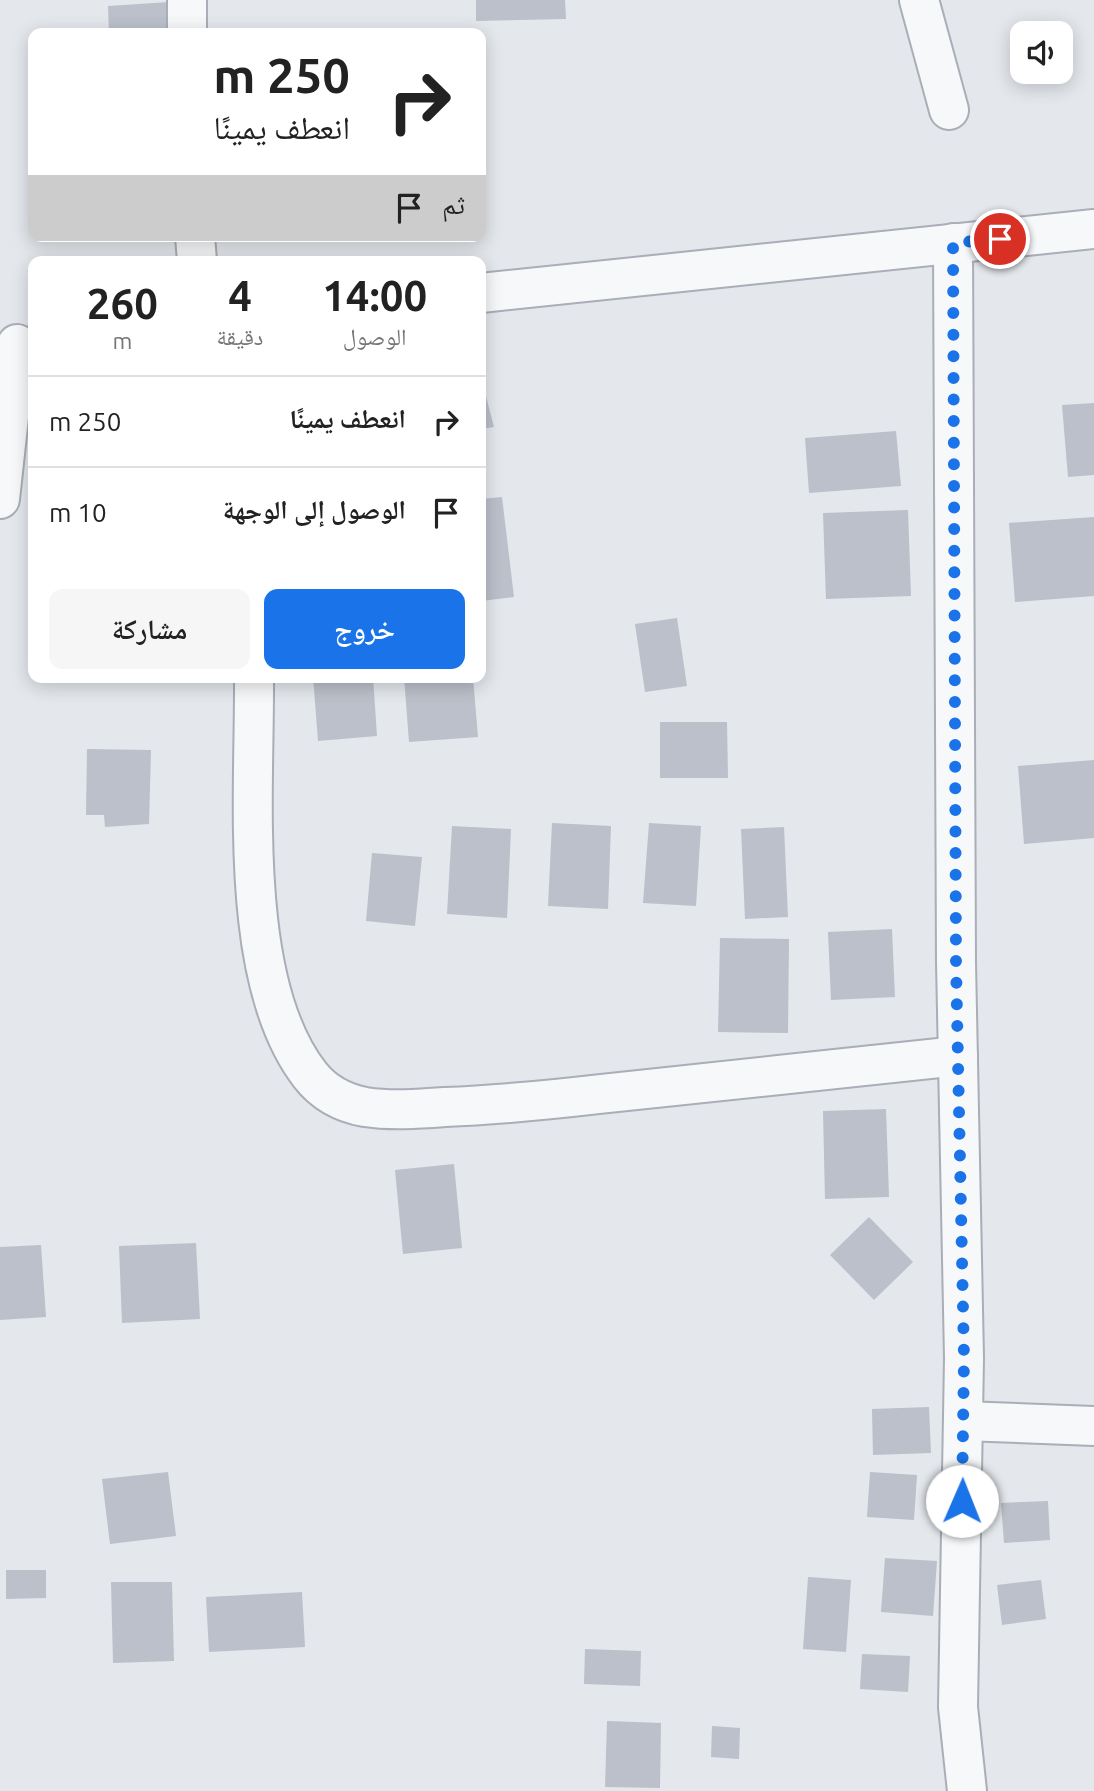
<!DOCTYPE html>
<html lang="ar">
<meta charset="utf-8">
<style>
:root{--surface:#fff;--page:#f6f6f6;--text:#222;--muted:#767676;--line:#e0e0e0;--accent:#1a73e8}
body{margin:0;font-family:Ubuntu,"Noto Naskh Arabic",sans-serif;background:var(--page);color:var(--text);direction:rtl;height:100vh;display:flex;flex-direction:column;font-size:26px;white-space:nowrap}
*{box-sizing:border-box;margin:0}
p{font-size:23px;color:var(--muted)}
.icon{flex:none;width:38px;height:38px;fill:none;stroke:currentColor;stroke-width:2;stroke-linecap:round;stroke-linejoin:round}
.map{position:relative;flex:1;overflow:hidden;direction:ltr}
.side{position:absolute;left:28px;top:256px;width:458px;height:427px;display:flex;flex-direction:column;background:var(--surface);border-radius:14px;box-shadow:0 4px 18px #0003;direction:rtl}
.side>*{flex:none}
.top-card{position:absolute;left:28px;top:28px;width:458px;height:214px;border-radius:14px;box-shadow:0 4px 18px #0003;direction:rtl;background:#fff;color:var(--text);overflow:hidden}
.fabs{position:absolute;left:1010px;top:21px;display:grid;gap:14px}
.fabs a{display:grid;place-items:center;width:63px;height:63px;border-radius:14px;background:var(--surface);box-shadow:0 4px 18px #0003;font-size:35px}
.pin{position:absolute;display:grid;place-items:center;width:60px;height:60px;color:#fff;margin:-30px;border:4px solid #fff;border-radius:50%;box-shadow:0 2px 7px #0007}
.me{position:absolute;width:77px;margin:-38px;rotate:1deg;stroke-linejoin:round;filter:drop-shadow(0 0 5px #0008)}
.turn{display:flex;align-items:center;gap:24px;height:147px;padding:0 21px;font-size:32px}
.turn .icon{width:91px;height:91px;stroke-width:2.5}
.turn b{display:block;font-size:49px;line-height:60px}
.then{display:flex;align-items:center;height:66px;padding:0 21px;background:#0003;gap:14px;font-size:26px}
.eta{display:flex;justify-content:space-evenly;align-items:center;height:119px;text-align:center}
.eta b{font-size:42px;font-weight:600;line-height:49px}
.primary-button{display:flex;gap:14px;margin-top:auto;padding:14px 21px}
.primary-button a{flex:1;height:80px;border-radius:14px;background:var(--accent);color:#fff;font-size:28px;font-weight:600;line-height:80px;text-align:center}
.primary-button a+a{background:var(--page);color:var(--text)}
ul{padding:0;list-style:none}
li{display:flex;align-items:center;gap:21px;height:91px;padding:0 21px;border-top:2px solid var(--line)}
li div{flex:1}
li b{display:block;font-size:26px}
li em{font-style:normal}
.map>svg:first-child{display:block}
</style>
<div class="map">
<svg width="1094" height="1791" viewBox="0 0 1094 1791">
<rect width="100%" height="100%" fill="#e4e7ec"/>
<g fill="#bbc0ca">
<polygon points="476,0 565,0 566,19 476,21"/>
<polygon points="169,2 171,33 109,33 108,6"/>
<polygon points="481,377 494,427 481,429"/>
<polygon points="1094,403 1094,475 1068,477 1062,405"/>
<polygon points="896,431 901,486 809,493 805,438"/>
<polygon points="502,497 514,597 481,601 481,499"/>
<polygon points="908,510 911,596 826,599 823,513"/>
<polygon points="1094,517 1094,596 1015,602 1009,523"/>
<polygon points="677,618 687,686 645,692 635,624"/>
<polygon points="313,677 373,677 377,736 318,741"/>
<polygon points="404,677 473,677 478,737 409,742"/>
<polygon points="660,722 727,722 728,778 660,778"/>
<polygon points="87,749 151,750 149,824 105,827 104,815 86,815"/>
<polygon points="1094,760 1094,838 1024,844 1018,766"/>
<polygon points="552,823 611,826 608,909 548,906"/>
<polygon points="649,823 701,826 696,906 643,903"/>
<polygon points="452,826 511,829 507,918 447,914"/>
<polygon points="784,827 788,917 745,919 741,829"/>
<polygon points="372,853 422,857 415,926 366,921"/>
<polygon points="892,929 895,997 831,1000 828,932"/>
<polygon points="720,938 789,939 788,1033 718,1032"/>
<polygon points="886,1109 889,1197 825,1199 823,1111"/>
<polygon points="454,1164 462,1248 403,1254 395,1170"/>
<polygon points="869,1217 913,1262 874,1300 830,1255"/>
<polygon points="196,1243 200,1319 122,1323 119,1246"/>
<polygon points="41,1245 46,1317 0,1320 0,1247"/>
<polygon points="929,1407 931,1453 873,1455 872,1409"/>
<polygon points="168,1472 176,1536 110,1544 102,1479"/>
<polygon points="870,1472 917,1475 914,1520 867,1517"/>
<polygon points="1048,1501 1050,1540 1004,1543 1001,1503"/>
<polygon points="885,1558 937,1561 933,1616 881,1612"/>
<polygon points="6,1570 46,1570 46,1598 6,1599"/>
<polygon points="808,1577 851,1580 846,1652 803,1649"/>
<polygon points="1041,1580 1046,1619 1002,1625 997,1585"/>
<polygon points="111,1582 172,1582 174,1661 113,1663"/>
<polygon points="302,1592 305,1647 209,1652 206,1597"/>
<polygon points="585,1649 641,1651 640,1686 584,1684"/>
<polygon points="862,1654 910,1656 908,1692 860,1689"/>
<polygon points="607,1721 661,1723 660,1788 605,1787"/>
<polygon points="712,1726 740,1728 739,1759 711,1757"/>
</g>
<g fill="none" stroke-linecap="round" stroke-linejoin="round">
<defs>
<g id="minor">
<polyline points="919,0 949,110"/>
<polyline points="187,33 187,0"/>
<polyline points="195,236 197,261"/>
<polyline points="953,243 956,962 964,1358 958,1707 967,1791"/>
<polyline points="481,293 1094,229"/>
<polyline points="0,499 17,344"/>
<path d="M254 677C255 792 237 981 310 1075 324 1093 343 1103 365 1107 391 1111 418 1109 445 1107 497 1105 548 1100 600 1094 719 1081 839 1069 958 1056"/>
<polyline points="963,1421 1094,1426"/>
</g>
</defs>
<use href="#minor" stroke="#a9aeb7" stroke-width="42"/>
<use href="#minor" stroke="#f7f8fa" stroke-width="38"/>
</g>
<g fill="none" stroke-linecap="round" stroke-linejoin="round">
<polyline stroke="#1a73e8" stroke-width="12" stroke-dasharray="0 21.6" points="962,1501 964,1358 956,962 953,243 1000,239"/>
</g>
</svg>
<div class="fabs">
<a><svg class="icon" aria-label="sound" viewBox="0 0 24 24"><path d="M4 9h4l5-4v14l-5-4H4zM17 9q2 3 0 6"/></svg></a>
</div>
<div class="pin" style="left:1000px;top:239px;background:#d93025"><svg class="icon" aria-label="arrive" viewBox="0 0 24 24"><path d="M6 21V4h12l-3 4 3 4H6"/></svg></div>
<svg class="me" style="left:962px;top:1501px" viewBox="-20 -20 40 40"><circle r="19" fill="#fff"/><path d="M0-13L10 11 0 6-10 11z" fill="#1a73e8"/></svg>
<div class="top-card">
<div class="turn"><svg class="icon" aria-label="right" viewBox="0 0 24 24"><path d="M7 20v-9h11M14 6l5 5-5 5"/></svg><div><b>250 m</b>انعطف يمينًا</div></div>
<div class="then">ثم<svg class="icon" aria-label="arrive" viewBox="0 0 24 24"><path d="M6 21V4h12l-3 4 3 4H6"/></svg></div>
</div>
<section class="side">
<div class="eta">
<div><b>14:00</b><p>الوصول</p></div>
<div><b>4</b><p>دقيقة</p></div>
<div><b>260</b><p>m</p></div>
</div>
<ul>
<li><svg class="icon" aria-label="right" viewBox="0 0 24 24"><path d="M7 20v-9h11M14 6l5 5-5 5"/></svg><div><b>انعطف يمينًا</b></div><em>250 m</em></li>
<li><svg class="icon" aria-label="arrive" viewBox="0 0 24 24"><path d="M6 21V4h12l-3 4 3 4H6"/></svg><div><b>الوصول إلى الوجهة</b></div><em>10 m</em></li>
</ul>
<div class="primary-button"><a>خروج</a><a>مشاركة</a></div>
</section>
</div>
